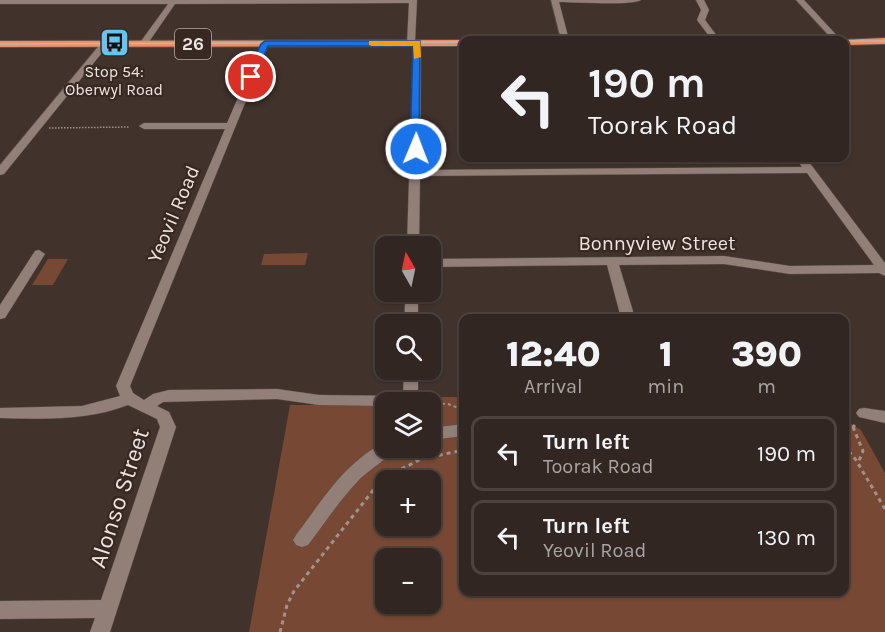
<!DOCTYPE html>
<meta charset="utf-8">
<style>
:root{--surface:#312621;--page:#3d322e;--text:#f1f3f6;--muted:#a8a5a5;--line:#4c433f}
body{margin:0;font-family:Karla,sans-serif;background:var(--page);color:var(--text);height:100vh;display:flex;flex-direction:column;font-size:22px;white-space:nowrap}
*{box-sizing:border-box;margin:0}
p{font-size:20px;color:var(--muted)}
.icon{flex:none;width:33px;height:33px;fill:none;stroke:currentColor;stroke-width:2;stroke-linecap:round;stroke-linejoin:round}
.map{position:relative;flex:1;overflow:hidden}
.details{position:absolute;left:459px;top:314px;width:390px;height:282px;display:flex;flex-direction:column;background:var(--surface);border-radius:12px;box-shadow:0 2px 4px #0004,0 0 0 2px var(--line)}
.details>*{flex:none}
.hud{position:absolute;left:459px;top:36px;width:390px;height:126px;border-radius:12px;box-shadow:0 2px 4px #0004,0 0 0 2px var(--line);background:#312621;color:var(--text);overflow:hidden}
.needle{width:39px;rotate:351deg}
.tools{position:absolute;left:375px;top:236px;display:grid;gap:12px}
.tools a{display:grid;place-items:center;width:66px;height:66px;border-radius:12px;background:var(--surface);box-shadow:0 2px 4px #0004,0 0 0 2px var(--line);font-size:30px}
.pin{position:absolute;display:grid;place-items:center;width:51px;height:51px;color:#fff;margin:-26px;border:3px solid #fff;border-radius:50%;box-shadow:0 2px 6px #0007}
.me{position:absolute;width:66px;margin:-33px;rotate:1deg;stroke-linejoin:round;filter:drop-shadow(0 0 4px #0008)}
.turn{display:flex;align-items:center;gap:21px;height:126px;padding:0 30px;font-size:27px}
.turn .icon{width:78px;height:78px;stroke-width:2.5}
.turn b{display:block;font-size:42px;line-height:51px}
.eta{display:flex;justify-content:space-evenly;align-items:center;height:102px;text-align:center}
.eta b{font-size:36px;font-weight:800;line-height:42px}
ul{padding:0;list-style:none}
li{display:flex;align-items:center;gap:18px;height:75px;margin:0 12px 9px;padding:0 18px;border:3px solid var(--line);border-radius:12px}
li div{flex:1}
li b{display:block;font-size:22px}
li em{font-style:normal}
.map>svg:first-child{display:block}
</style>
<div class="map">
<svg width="885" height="632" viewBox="0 0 885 632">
<rect width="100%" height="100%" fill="#41322c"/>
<g fill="#774833" fill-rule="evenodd">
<polygon points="308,253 305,265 261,265 264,254"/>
<polygon points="48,259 68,259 53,285 32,285"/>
<path d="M429 397H463L464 591H844L845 420 861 430 885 473V632H249L290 405H385L386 447H430ZM386 480H430V525H386ZM386 558H430V603H386Z"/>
</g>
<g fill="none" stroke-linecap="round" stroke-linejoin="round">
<defs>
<g id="minor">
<polygon points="0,0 417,0 415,41 421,43 420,170 802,167 796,158 806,158 885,263 885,276 879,273 790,274 724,264 619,265 635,318 621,318 607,265 430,267 430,259 724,256 790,266 874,265 807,173 420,176 419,246 407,246 413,45 407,43 409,3 175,4 146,46 143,46 139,44 168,4 0,4"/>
<path d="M551 0H641C630 6 576 2 559 2L569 40H561Z"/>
<polygon points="696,0 704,0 709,10 705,20 720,40 712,40 697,20 701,10"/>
<polygon points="796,0 804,0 841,40 833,40"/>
<polygon points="102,42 109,44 4,174 0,175 0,165"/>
<path d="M262 42 269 44 130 386 133 393 144 400 153 394 169 390 277 389 319 395 403 396 404 369H418V402H386V406L319 405 277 399 163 402 157 406 169 412 176 427 110 632H90L95 618 0 619V601L101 600 160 427 157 419 128 405C87 421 43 419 0 418V408L82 406 120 396 116 386 225 129H144L139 126 144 123H227Z"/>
<polygon points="39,250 45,254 5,318 0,319 0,305 35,251"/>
<polygon points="406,291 418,291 418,324 404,324"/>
<polygon points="864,408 885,411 885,423 859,417 856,413 859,409"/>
<polygon points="463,424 464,436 430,440 430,428"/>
<path d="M386 442V447H397C392 456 367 471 358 481 339 501 324 524 308 545L302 547 296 545 293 540 296 535C321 502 346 460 386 442Z"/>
</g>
<g id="highway">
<polygon points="885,38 885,44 844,45 844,40 840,40"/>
<polygon points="464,40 467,40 464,40 464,46 0,47 0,41"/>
</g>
</defs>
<use href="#minor" stroke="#5a4e49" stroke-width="1"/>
<use href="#highway" stroke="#5a4e49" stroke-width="2"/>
<polyline stroke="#a0938e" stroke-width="1.5" stroke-dasharray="1.5 1.5" stroke-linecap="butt" points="49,128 130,127"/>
<g stroke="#a0938e" stroke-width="2" stroke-dasharray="3 3" stroke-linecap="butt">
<polyline points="426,291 426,303"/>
<polyline points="430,403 448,404 464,410"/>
</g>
<g stroke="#a0938e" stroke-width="3" stroke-dasharray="4 4" stroke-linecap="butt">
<polyline points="460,408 464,410"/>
<polyline points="844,426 853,427 855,425"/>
<polyline points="853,427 863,451 859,461"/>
<polyline points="844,445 856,460 885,509"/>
<polyline points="280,632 287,605 294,591 382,479 421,459 464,450"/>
</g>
<use href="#minor" fill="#917f78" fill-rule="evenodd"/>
<use href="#highway" fill="#eb8f67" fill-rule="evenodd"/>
<g stroke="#c2b7b2" stroke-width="1.5">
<polyline points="844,41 885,41"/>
<polyline points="0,44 464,42"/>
</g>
</g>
<polygon fill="#1a73e8" stroke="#114b97" stroke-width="1.5" points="265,41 420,41 419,151 410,149 413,46 268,46 255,77 248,79 246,77 261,44"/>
<polygon fill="#f59e0b" points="369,41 420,41 421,57 414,59 413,46 372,46 369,45"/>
<defs>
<symbol id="bus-square" viewBox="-11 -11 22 22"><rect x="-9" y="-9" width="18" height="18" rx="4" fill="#67c4ef" stroke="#372822"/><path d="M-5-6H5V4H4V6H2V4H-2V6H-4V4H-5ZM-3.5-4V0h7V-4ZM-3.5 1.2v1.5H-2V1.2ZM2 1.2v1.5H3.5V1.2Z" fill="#111"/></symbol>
</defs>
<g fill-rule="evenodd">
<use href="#bus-square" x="98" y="26" width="33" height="33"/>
</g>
<g text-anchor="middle" stroke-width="4.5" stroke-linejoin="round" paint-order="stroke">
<g font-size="16" fill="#ede3df" stroke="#372822">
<text x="114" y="77">Stop 54:<tspan x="114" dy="18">Oberwyl Road</tspan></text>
</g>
<rect fill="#372822" stroke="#b6aba6" stroke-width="1.5" x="175" y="29" width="36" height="30" rx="4.5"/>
<g font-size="18" font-weight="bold" fill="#ede3df">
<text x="193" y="50">26</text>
</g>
<g font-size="20" fill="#ede3df" stroke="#372822">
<text transform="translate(173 214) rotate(-67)" y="7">Yeovil Road</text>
<text x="657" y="250">Bonnyview Street</text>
</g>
<g font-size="24" fill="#ede3df" stroke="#372822">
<text transform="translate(119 498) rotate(-72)" y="8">Alonso Street</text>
</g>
</g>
</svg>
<div class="tools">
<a><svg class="needle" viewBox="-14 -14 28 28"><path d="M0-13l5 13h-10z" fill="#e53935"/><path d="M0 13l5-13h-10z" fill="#a8a5a5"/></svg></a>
<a><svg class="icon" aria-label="search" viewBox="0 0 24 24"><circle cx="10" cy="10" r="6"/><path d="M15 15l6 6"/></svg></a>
<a><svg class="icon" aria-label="layers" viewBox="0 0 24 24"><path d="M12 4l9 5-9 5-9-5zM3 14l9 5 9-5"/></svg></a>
<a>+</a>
<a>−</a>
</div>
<div class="pin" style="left:251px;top:77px;background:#d93025"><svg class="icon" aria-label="arrive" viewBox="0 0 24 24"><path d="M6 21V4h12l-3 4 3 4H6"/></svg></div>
<svg class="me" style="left:416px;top:149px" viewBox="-20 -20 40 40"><circle r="17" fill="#1a73e8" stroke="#fff" stroke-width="3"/><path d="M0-11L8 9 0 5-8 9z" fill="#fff"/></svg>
<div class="hud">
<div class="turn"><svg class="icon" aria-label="left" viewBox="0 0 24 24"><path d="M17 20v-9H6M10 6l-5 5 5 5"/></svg><div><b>190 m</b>Toorak Road</div></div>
</div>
<section class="details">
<div class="eta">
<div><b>12:40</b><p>Arrival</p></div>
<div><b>1</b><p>min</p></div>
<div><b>390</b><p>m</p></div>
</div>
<ul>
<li><svg class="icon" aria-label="left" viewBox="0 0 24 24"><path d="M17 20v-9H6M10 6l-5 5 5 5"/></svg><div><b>Turn left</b><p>Toorak Road</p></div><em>190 m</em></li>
<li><svg class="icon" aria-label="left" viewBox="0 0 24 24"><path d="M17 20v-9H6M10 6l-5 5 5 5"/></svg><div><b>Turn left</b><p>Yeovil Road</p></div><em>130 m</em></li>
</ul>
</section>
</div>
